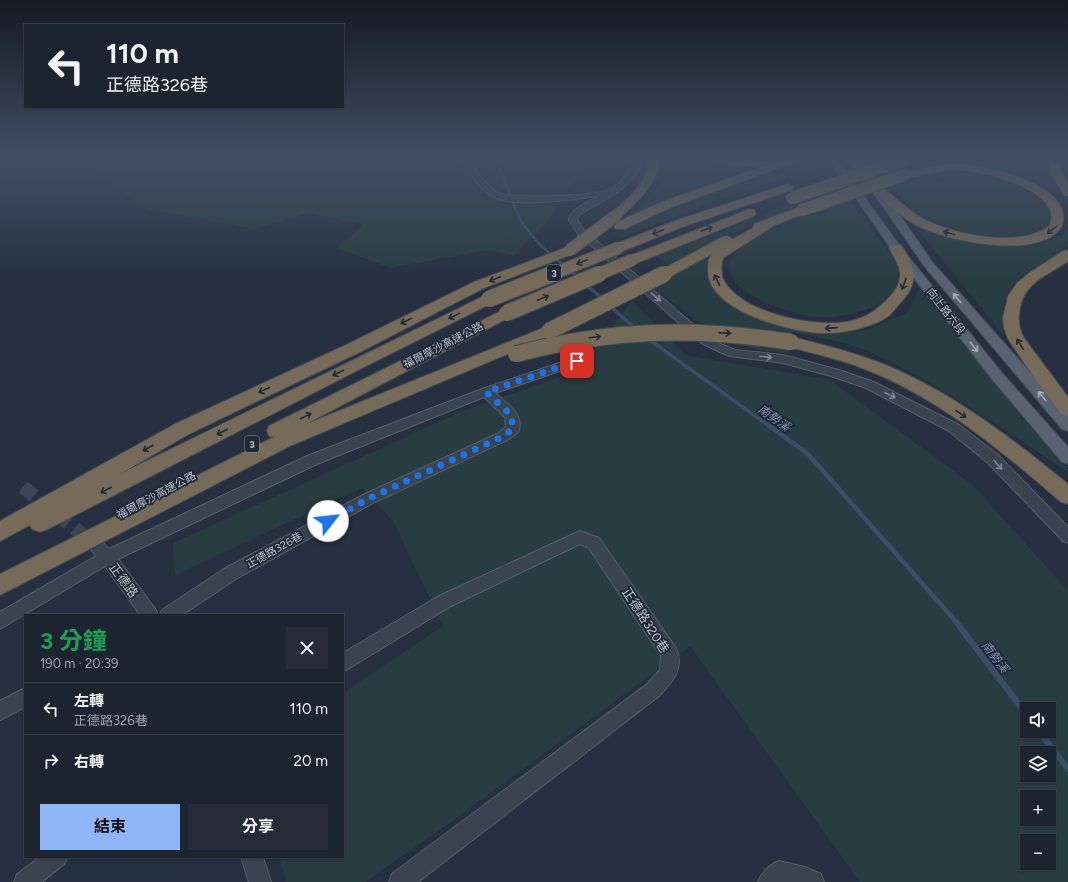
<!DOCTYPE html>
<html lang="zh-TW">
<meta charset="utf-8">
<style>
:root{--surface:#1c2430;--page:#252c38;--text:#f1f3f6;--muted:#a0a4ab;--line:#3a414c;--accent:#90b5f6}
body{margin:0;font-family:Figtree,"Noto Sans TC",sans-serif;background:var(--page);color:var(--text);height:100vh;display:flex;flex-direction:column;font-size:15px;white-space:nowrap}
*{box-sizing:border-box;margin:0}
p{font-size:13px;color:var(--muted)}
.icon{flex:none;width:22px;height:22px;fill:none;stroke:currentColor;stroke-width:2;stroke-linecap:round;stroke-linejoin:round}
.map{position:relative;flex:1;overflow:hidden}
.side{position:absolute;left:24px;top:614px;width:320px;height:244px;display:flex;flex-direction:column;background:var(--surface);border-radius:0px;box-shadow:0 1px 3px #0004,0 0 0 1px var(--line)}
.side>*{flex:none}
.banner{position:absolute;left:24px;top:24px;width:320px;height:84px;border-radius:0px;box-shadow:0 1px 3px #0004,0 0 0 1px var(--line);background:#1c2430;color:var(--text);overflow:hidden}
.fabs{position:absolute;left:1020px;top:702px;display:grid;gap:8px}
.fabs a{display:grid;place-items:center;width:36px;height:36px;border-radius:0px;background:var(--surface);box-shadow:0 1px 3px #0004,0 0 0 1px var(--line);font-size:20px}
.pin{position:absolute;display:grid;place-items:center;width:34px;height:34px;color:#fff;margin:-17px;border-radius:8px;box-shadow:0 2px 6px #0006}
.me{position:absolute;width:44px;margin:-22px;rotate:61deg;stroke-linejoin:round;filter:drop-shadow(0 0 3px #0008)}
.turn{display:flex;align-items:center;gap:14px;height:84px;padding:0 16px;font-size:18px}
.turn .icon{width:52px;height:52px;stroke-width:2.5}
.turn b{display:block;font-size:28px;line-height:34px}
.round{display:grid;place-items:center;flex:none;width:42px;height:42px;border-radius:0px;background:var(--page)}
.summary{display:flex;align-items:center;justify-content:space-between;height:68px;padding:0 16px}
h1{font-size:24px;font-weight:700;line-height:30px;color:#1e9e55}
.action{display:flex;gap:8px;margin-top:auto;padding:8px 16px}
.action a{flex:1;height:46px;border-radius:0px;background:var(--accent);color:#111;font-size:16px;font-weight:700;line-height:46px;text-align:center}
.action a+a{background:var(--page);color:var(--text)}
ul{padding:0;list-style:none}
li{display:flex;align-items:center;gap:12px;height:52px;padding:0 16px;border-top:1px solid var(--line)}
li div{flex:1}
li b{display:block;font-size:15px}
li em{font-style:normal}
.map>svg:first-child{display:block}
</style>
<div class="map">
<svg width="1068" height="882" viewBox="0 0 1068 882">
<rect width="100%" height="100%" fill="#263040"/>
<g fill="#283d41" fill-rule="evenodd">
<polygon points="94,159 591,159 546,223 514,255 487,250 391,268 337,248 363,225 308,213 254,229 164,212 149,211 115,189"/>
<path d="M667 159H701L727 165H760L730 174 626 217C645 203 668 184 667 159Z"/>
<polygon points="821,159 827,164 716,201 621,238 613,232 725,187"/>
<path d="M976 159H1048L1056 178 1068 200V207C1058 189 1010 172 990 168 978 166 967 165 956 164Z"/>
<path d="M951 171C978 171 1005 176 1030 188 1039 192 1047 202 1054 208L1052 220 1047 225 1046 228 1020 236 972 235 928 220 915 212 889 187 927 176 938 182 948 180 937 174Z"/>
<polygon points="806,196 810,201 700,247 668,265 656,256 714,234"/>
<path d="M849 200C859 213 897 258 898 272 899 291 884 303 868 309 852 314 834 319 817 317 793 314 705 290 736 252 749 236 791 220 811 211L820 215 827 212 821 209Z"/>
<path d="M916 228C953 239 1017 255 1053 239 1059 237 1065 234 1068 228V244C1033 276 994 275 1004 336Z"/>
<path d="M718 248C712 259 705 270 711 282 722 308 774 325 800 331 817 335 837 335 855 332 871 330 877 326 892 319 896 317 902 316 906 313 912 307 915 296 919 288L1021 416 1068 469V472C1021 441 976 409 927 381 908 371 889 360 870 352 845 342 819 337 793 332L788 354 753 348 730 342 694 319 653 287Z"/>
<path d="M632 301 685 355 830 380 974 486 1068 591V882H860L690 646 465 812 365 882H286L279 857H343V693L443 626 393 521 362 488 175 575 173 543 463 411 589 367 593 351ZM1027 709H1049V731H1027ZM1027 753H1049V775H1027ZM1027 797H1049V819H1027ZM1027 841H1049V863H1027Z"/>
</g>
<g fill="none" stroke-linecap="round" stroke-linejoin="round">
<path stroke="#3c4d68" stroke-width="2.5" d="M495 159C505 176 509 195 517 213 529 239 554 257 575 275"/>
<g stroke="#3c4d68" stroke-width="3.5">
<polyline points="574,274 579,278"/>
<polyline points="585,284 603,299"/>
<polyline points="609,305 637,330"/>
<polyline points="647,338 769,426"/>
</g>
<polyline stroke="#3c4d68" stroke-width="4.5" points="768,425 808,454 958,624"/>
<g stroke="#3c4d68" stroke-width="6">
<polyline points="957,623 1027,715"/>
<polyline points="1039,731 1068,769"/>
</g>
<polyline stroke="#3c4555" stroke-width="14" stroke-dasharray="14 8" stroke-linecap="butt" points="23,487 92,542"/>
<defs>
<g id="minor">
<path d="M460 159H468C474 169 488 187 498 193 510 199 600 196 611 189 623 182 630 172 634 159H642C635 190 602 199 578 216L577 220 584 230 711 340 735 350 783 355 839 370 874 382 959 425 998 455 1068 527V543L1063 541 988 463 949 431 866 388 831 376 783 363 729 356 703 344 578 234 569 220C571 208 589 202 599 196 574 199 514 209 492 196 481 190 467 170 460 159Z"/>
<path d="M577 357 581 358 583 361 581 364 495 393C505 402 524 414 519 430 518 434 510 438 507 440L375 502 236 579 182 615H160L162 610 224 569 365 494 497 434 506 427 505 417 484 397 317 464 118 559 156 610 158 615H140L105 566 0 629V612L96 556 85 542 87 537C97 534 102 542 109 549L307 456 482 389Z"/>
<path d="M580 531 599 538 676 648C685 669 672 682 659 696L418 882H389L392 874 647 684 660 670 661 656 589 548 580 544 451 606 343 672V653L439 596Z"/>
<polygon points="25,688 25,707 0,720 0,701"/>
<polygon points="40,857 68,857 64,864 42,882 14,882 17,874"/>
<polygon points="241,857 263,857 271,882 249,882"/>
<path d="M779 861 805 867 821 874 824 882H758C762 872 769 865 779 861Z"/>
</g>
<g id="major">
<polygon points="829,159 837,159 900,246 1002,373 1068,447 1068,464 1062,462 992,379 892,250"/>
<polygon points="848,159 857,159 892,204 933,263 1068,415 1068,431 1062,429 925,267 884,208"/>
</g>
<g id="highway">
<path d="M650 159H660C657 186 637 202 618 220H610L608 217 610 214C630 196 644 187 650 159Z"/>
<path d="M710 159H771L772 161C765 170 722 164 711 161Z"/>
<polygon points="784,159 799,159 798,161 672,207 625,229 615,229 614,226 615,223 664,201"/>
<polygon points="1049,159 1059,159 1063,174 1068,183 1068,196 1064,195 1051,174"/>
<path d="M948 164C975 162 1062 181 1063 215 1063 220 1064 224 1060 229 1036 260 945 241 916 225 900 216 867 188 856 173L858 171H866C882 186 898 202 917 215 947 234 1020 250 1050 225 1051 221 1052 214 1050 210 1040 185 977 169 953 170 936 171 920 177 904 178L900 177 898 175 900 173 904 172Z"/>
<polygon points="788,184 792,186 794,188 792,190 685,226 623,251 613,251 611,248 613,245 677,220"/>
<path d="M802 206 806 207 808 210 806 213 775 225 723 258C721 263 721 274 723 279 739 313 817 329 851 321 867 317 875 311 887 300 894 293 901 284 900 273 899 264 893 256 889 248L891 245H901C915 265 920 283 901 302 896 307 891 316 884 319 865 329 841 334 819 333 787 331 708 310 708 271 708 263 708 259 712 254L673 275 668 276 663 275 661 272 663 269 722 237 727 236 733 239 753 228 754 224Z"/>
<polygon points="750,209 754,210 756,213 754,216 637,263 632,264 627,263 625,260 627,257"/>
<polygon points="570,246 575,247 577,250 575,253 484,288 360,352 189,434 120,474 484,296 489,295 494,296 496,299 494,302 362,368 48,529 40,532 32,529 30,525 0,541 0,521 175,424 348,344 474,282"/>
<path d="M1068 250V261C1046 277 1022 282 1019 314 1018 323 1020 330 1024 338L1068 397V416L1062 415 1034 377 1008 339 1004 328 1003 318 1008 296 1017 283 1029 273 1063 251Z"/>
<polygon points="507,308 512,310 515,313 512,316 304,425 543,328 549,326 555,328 557,331 555,334 290,446 0,595 0,574 274,437 269,436 267,431 269,426"/>
<path d="M791 337C826 345 860 354 893 368 957 396 1014 440 1068 484V504L1061 502C1002 451 940 399 867 370 840 359 813 353 785 346L783 342 785 338Z"/>
</g>
</defs>
<use href="#minor" stroke="#555e6a" stroke-width="2"/>
<use href="#major" stroke="#444c59" stroke-width="2"/>
<use href="#highway" stroke="#424b57" stroke-width="2"/>
<use href="#minor" fill="#3a4350" fill-rule="evenodd"/>
<use href="#major" fill="#586270" fill-rule="evenodd"/>
<use href="#highway" fill="#766b58" fill-rule="evenodd"/>
<defs>
<g id="highway-bridge-far1">
<polyline points="792,198 904,160"/>
<polyline points="802,210 904,175"/>
<polyline points="570,250 614,217"/>
<polyline points="550,275 618,248"/>
<polyline points="597,275 632,260"/>
<polyline points="662,275 668,272"/>
</g>
<g id="highway-bridge">
<polyline points="489,299 552,274"/>
<polyline points="507,313 599,274"/>
<polyline points="549,331 664,274"/>
<path d="M516 354C611 329 694 327 791 342"/>
</g>
</defs>
<use href="#highway-bridge-far1" stroke="#424b57" stroke-width="14" stroke-linecap="butt"/>
<use href="#highway-bridge" stroke="#424b57" stroke-width="18" stroke-linecap="butt"/>
<use href="#highway-bridge-far1" stroke="#766b58" stroke-width="12"/>
<use href="#highway-bridge" stroke="#766b58" stroke-width="16"/>
</g>
<defs><path id="oneway-shaft" d="M-6 0H5M1.5-3L5.5 0L1.5 3" fill="none" stroke-width="1.6" stroke-linecap="round" stroke-linejoin="round"/></defs>
<g stroke="#232b37">
<use href="#oneway-shaft" transform="translate(707 229) rotate(-20)"/>
<use href="#oneway-shaft" transform="translate(1052 230) rotate(143)"/>
<use href="#oneway-shaft" transform="translate(658 232) rotate(158)"/>
<use href="#oneway-shaft" transform="translate(949 233) rotate(-164)"/>
<use href="#oneway-shaft" transform="translate(582 262) rotate(159)"/>
<use href="#oneway-shaft" transform="translate(495 279) rotate(159)"/>
<use href="#oneway-shaft" transform="translate(717 280) rotate(-116)"/>
<use href="#oneway-shaft" transform="translate(904 284) rotate(110)"/>
<use href="#oneway-shaft" transform="translate(543 298) rotate(-23)"/>
<use href="#oneway-shaft" transform="translate(454 316) rotate(154)"/>
<use href="#oneway-shaft" transform="translate(406 321) rotate(154)"/>
<use href="#oneway-shaft" transform="translate(831 328) rotate(176)"/>
<use href="#oneway-shaft" transform="translate(725 333) rotate(4)"/>
<use href="#oneway-shaft" transform="translate(595 337) rotate(-7)"/>
<use href="#oneway-shaft" transform="translate(1020 344) rotate(-122)"/>
<use href="#oneway-shaft" transform="translate(338 373) rotate(153)"/>
<use href="#oneway-shaft" transform="translate(264 390) rotate(155)"/>
<use href="#oneway-shaft" transform="translate(961 414) rotate(35)"/>
<use href="#oneway-shaft" transform="translate(306 416) rotate(-28)"/>
<use href="#oneway-shaft" transform="translate(222 432) rotate(153)"/>
<use href="#oneway-shaft" transform="translate(148 448) rotate(150)"/>
<use href="#oneway-shaft" transform="translate(106 490) rotate(153)"/>
</g>
<g stroke="#7f8793">
<use href="#oneway-shaft" transform="translate(656 297) rotate(41)"/>
<use href="#oneway-shaft" transform="translate(766 357) rotate(7)"/>
<use href="#oneway-shaft" transform="translate(890 395) rotate(26)"/>
<use href="#oneway-shaft" transform="translate(998 465) rotate(48)"/>
</g>
<g stroke="#a4acb8">
<use href="#oneway-shaft" transform="translate(957 298) rotate(-130)"/>
<use href="#oneway-shaft" transform="translate(974 347) rotate(52)"/>
<use href="#oneway-shaft" transform="translate(1042 396) rotate(-131)"/>
</g>
<linearGradient id="sky" x2="0" y2="1"><stop stop-color="#151a23"/><stop offset="0.56" stop-color="#414e64"/><stop offset="1" stop-color="#414e64" stop-opacity="0"/></linearGradient>
<rect width="1068" height="282" fill="url(#sky)"/>
<g fill="none" stroke-linecap="round" stroke-linejoin="round">
<polyline stroke="#1a73e8" stroke-width="7" stroke-dasharray="0 12.6" points="328,521 370,498 502,437 513,429 511,415 486,392 577,361"/>
</g>
<g text-anchor="middle" stroke-width="3.5" stroke-linejoin="round" paint-order="stroke">
<g fill="#1f2835" stroke="#89919d" stroke-width="1">
<rect x="547" y="265" width="14" height="16" rx="3"/>
<rect x="245" y="436" width="14" height="16" rx="3"/>
</g>
<g font-size="10" font-weight="bold" fill="#b7beca">
<text x="554" y="277">3</text>
<text x="252" y="448">3</text>
</g>
<g font-size="11" fill="#b7beca" stroke="#1f2835">
<text transform="translate(946 311) rotate(52)" y="4">向上路六段</text>
<text transform="translate(443 345) rotate(-27)" y="4">福爾摩沙高速公路</text>
<text transform="translate(156 495) rotate(-28)" y="4">福爾摩沙高速公路</text>
<text transform="translate(274 550) rotate(-29)" y="4">正德路326巷</text>
</g>
<g font-size="12" font-style="italic" fill="#7f93b1" stroke="#1f2835">
<text transform="translate(774 418) rotate(35)" y="4">南勢溪</text>
<text transform="translate(995 657) rotate(53)" y="4">南勢溪</text>
</g>
<g font-size="13" fill="#b7beca" stroke="#1f2835">
<text transform="translate(124 580) rotate(54)" y="5">正德路</text>
<text transform="translate(646 620) rotate(57)" y="5">正德路320巷</text>
</g>
</g>
</svg>
<div class="fabs">
<a><svg class="icon" aria-label="sound" viewBox="0 0 24 24"><path d="M4 9h4l5-4v14l-5-4H4zM17 9q2 3 0 6"/></svg></a>
<a><svg class="icon" aria-label="layers" viewBox="0 0 24 24"><path d="M12 4l9 5-9 5-9-5zM3 14l9 5 9-5"/></svg></a>
<a>+</a>
<a>−</a>
</div>
<div class="pin" style="left:577px;top:361px;background:#d93025"><svg class="icon" aria-label="arrive" viewBox="0 0 24 24"><path d="M6 21V4h12l-3 4 3 4H6"/></svg></div>
<svg class="me" style="left:328px;top:521px" viewBox="-20 -20 40 40"><circle r="19" fill="#fff"/><path d="M0-13L10 11 0 6-10 11z" fill="#1a73e8"/></svg>
<div class="banner">
<div class="turn"><svg class="icon" aria-label="left" viewBox="0 0 24 24"><path d="M17 20v-9H6M10 6l-5 5 5 5"/></svg><div><b>110 m</b>正德路326巷</div></div>
</div>
<section class="side">
<div class="summary"><div><h1>3 分鐘</h1><p>190 m · 20:39</p></div><a class="round"><svg class="icon" aria-label="close" viewBox="0 0 24 24"><path d="M6 6l12 12M18 6L6 18"/></svg></a></div>
<ul>
<li><svg class="icon" aria-label="left" viewBox="0 0 24 24"><path d="M17 20v-9H6M10 6l-5 5 5 5"/></svg><div><b>左轉</b><p>正德路326巷</p></div><em>110 m</em></li>
<li><svg class="icon" aria-label="right" viewBox="0 0 24 24"><path d="M7 20v-9h11M14 6l5 5-5 5"/></svg><div><b>右轉</b></div><em>20 m</em></li>
</ul>
<div class="action"><a>結束</a><a>分享</a></div>
</section>
</div>
